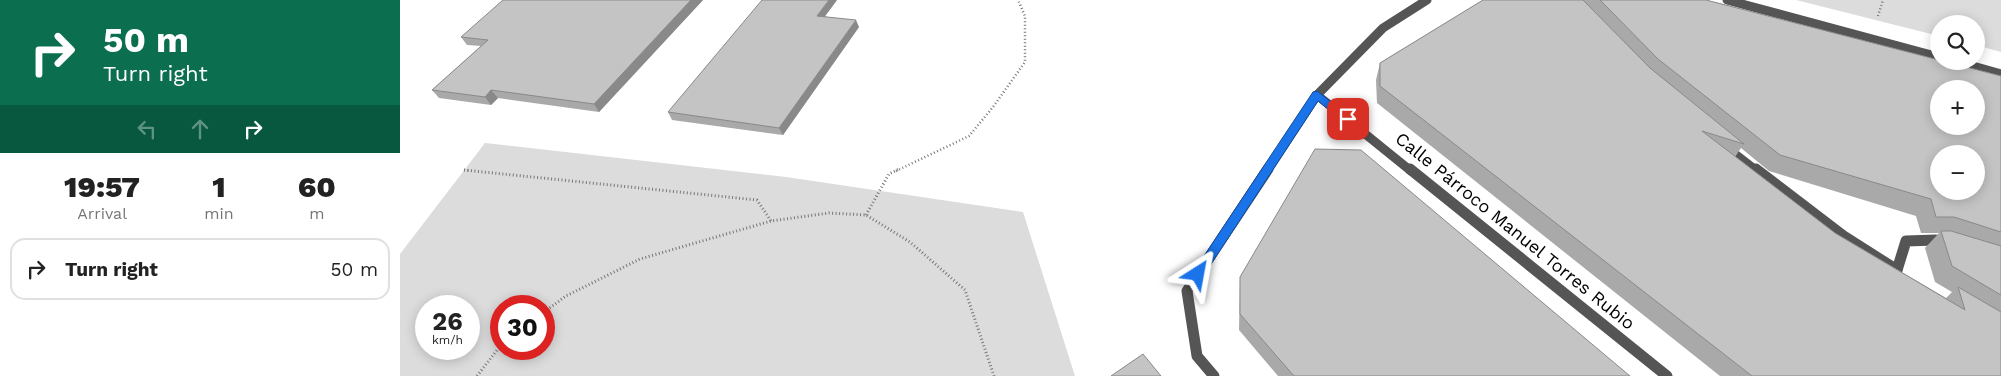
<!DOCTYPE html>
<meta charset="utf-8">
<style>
:root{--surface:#fff;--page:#f6f6f6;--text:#222;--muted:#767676;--line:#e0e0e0}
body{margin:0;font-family:"Work Sans",sans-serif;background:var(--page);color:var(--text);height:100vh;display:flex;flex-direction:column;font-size:19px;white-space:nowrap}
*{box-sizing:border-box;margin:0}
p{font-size:16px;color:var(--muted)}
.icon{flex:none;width:28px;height:28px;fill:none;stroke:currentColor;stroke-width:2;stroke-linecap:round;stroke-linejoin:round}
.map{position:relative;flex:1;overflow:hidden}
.sheet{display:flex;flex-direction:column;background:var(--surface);width:400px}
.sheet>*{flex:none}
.hud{background:#0b6e4f;color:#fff;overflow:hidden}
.tools{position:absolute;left:1530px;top:15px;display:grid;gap:10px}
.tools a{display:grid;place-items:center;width:55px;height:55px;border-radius:50%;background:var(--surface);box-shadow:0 2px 12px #0003;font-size:25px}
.speed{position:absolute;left:15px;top:295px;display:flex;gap:10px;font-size:25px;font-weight:700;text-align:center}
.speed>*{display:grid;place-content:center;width:65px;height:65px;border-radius:50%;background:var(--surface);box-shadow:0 2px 12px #0003;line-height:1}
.speed small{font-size:12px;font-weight:400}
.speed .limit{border:8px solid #d22;background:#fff;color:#111}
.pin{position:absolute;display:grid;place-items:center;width:42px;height:42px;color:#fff;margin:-21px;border-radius:10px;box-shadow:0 2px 8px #0006}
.me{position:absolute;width:55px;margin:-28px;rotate:34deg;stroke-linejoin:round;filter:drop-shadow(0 0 4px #0008)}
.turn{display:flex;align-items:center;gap:18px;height:105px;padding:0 20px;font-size:22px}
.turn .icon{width:65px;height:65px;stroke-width:2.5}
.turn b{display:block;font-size:35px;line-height:42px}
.lanes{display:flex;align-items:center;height:48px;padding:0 20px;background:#0003;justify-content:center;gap:25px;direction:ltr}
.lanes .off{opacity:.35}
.eta{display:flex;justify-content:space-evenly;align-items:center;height:85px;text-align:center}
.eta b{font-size:30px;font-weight:800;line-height:35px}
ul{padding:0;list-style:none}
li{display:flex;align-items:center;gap:15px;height:62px;margin:0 10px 8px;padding:0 10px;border:2px solid var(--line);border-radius:15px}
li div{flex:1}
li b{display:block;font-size:19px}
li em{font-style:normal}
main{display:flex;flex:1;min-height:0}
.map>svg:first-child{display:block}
</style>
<main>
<section class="sheet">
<div class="hud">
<div class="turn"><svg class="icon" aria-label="right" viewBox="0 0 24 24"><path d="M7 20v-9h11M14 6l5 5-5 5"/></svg><div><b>50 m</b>Turn right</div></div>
<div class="lanes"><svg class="icon off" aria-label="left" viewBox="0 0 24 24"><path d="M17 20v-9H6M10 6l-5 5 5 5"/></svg><svg class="icon off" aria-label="ahead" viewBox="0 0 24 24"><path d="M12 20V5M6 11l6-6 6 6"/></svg><svg class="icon" aria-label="right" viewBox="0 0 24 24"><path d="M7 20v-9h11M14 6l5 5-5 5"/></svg></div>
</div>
<div class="eta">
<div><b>19:57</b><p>Arrival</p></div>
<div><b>1</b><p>min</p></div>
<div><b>60</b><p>m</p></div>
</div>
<ul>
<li><svg class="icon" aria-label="right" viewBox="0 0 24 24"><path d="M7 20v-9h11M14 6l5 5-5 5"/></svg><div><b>Turn right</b></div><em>50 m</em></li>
</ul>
</section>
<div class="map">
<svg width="1601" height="376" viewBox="0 0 1601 376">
<rect width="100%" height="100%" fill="#fff"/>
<g fill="#dcdcdc" fill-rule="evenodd">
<polygon points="1396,0 1601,0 1601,52 1576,45 1576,24 1539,24 1539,36"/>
<path d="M85 143 386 177 623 212 675 376H0V254ZM26 306H69V349H26ZM101 306H144V349H101Z"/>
</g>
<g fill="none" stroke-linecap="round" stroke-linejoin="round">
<g stroke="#777" stroke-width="2.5" stroke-dasharray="1 2.5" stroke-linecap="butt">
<polyline points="1478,16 1483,0"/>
<polyline points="64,170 71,171"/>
<polyline points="496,171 569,136 593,107 625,62 625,16 618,0"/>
</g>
<g stroke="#777" stroke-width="3" stroke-dasharray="1 2.5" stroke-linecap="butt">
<polyline points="64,170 357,200 371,221"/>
<polyline points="466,215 489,174 499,169"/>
<polyline points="144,312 166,296 240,259 371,221 429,213 466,215 510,242 565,290 594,376"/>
<polyline points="77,376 101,345"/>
</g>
<g stroke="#555" stroke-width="9">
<polyline points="1327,0 1539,57"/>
<polyline points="1555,61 1601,74"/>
<polyline points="917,95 1011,171"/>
<polyline points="1326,147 1357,171"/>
<polyline points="867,171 917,95 983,28 1027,0"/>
</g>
<g stroke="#555" stroke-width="11">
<polyline points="1010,169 1267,376"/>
<polyline points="1356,169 1445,237 1497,270"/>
<polyline points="1497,270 1506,241 1536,240 1545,243"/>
<polyline points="814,376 797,356 787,291 868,169"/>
</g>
</g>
<g fill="#a9a9a9" fill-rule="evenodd">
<polygon points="303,0 199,112 98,98 91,105 39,98 32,90 81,46 67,45 61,37"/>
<polygon points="437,0 425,16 459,27 383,135 272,120 268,112"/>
<path d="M1083 0H1306L1601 76V376H1320L977 103 976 80 980 63ZM1341 148 1369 171 1516 216 1521 233H1539L1525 248 1535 282 1552 292 1546 298 1435 233 1335 157Z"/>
<polygon points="840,277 1230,376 878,376 839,330"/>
</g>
<g fill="#898989">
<polygon points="291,0 303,0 199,112 194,104"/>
<polygon points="429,0 437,0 420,23 417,16"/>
<polygon points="456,20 459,27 383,135 379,128"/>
<polygon points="91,90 98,98 91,105 85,97"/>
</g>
<g fill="#c4c4c4" stroke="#898989" fill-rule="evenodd">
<polygon points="103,0 291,0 194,104 91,90 85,97 32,90 88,40 61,37"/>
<polygon points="362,0 429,0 417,16 456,20 379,128 268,112"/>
<polygon points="1083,0 1183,0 1250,68 1344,144 1302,131 1435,233 1565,310 1558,287 1601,312 1601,376 1352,376 980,86 980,63"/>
<path d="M1200 0H1306L1539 60V61H1543L1601 76V232L1554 217H1536L1531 199 1380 155 1258 59ZM1539 89H1576V126H1539ZM1539 154H1576V191H1539Z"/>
<polygon points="915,149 961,150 1230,376 894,376 840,314 840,277"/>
<polygon points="1541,231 1551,231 1601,246 1601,295 1552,266"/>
<polygon points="743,354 761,376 711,376"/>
</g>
<polygon fill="#1a73e8" stroke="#114b97" points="917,91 951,117 951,122 944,122 918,101 802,278 794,278 792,274 794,271 913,92"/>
<g text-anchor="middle" stroke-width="4" stroke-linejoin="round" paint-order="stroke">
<g font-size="18" fill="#000" stroke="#fff">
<text transform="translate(1115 231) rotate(39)" y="6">Calle Párroco Manuel Torres Rubio</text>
</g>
</g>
</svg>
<div class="tools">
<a><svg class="icon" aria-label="search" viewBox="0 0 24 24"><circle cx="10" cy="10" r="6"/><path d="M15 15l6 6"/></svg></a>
<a>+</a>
<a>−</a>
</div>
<div class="speed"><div>26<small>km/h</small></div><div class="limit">30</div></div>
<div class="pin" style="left:948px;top:119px;background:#d93025"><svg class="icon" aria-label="arrive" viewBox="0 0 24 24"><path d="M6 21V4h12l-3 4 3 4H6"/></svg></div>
<svg class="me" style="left:798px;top:274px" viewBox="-20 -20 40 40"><path d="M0-17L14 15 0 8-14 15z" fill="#1a73e8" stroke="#fff" stroke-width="4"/></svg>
</div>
</main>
